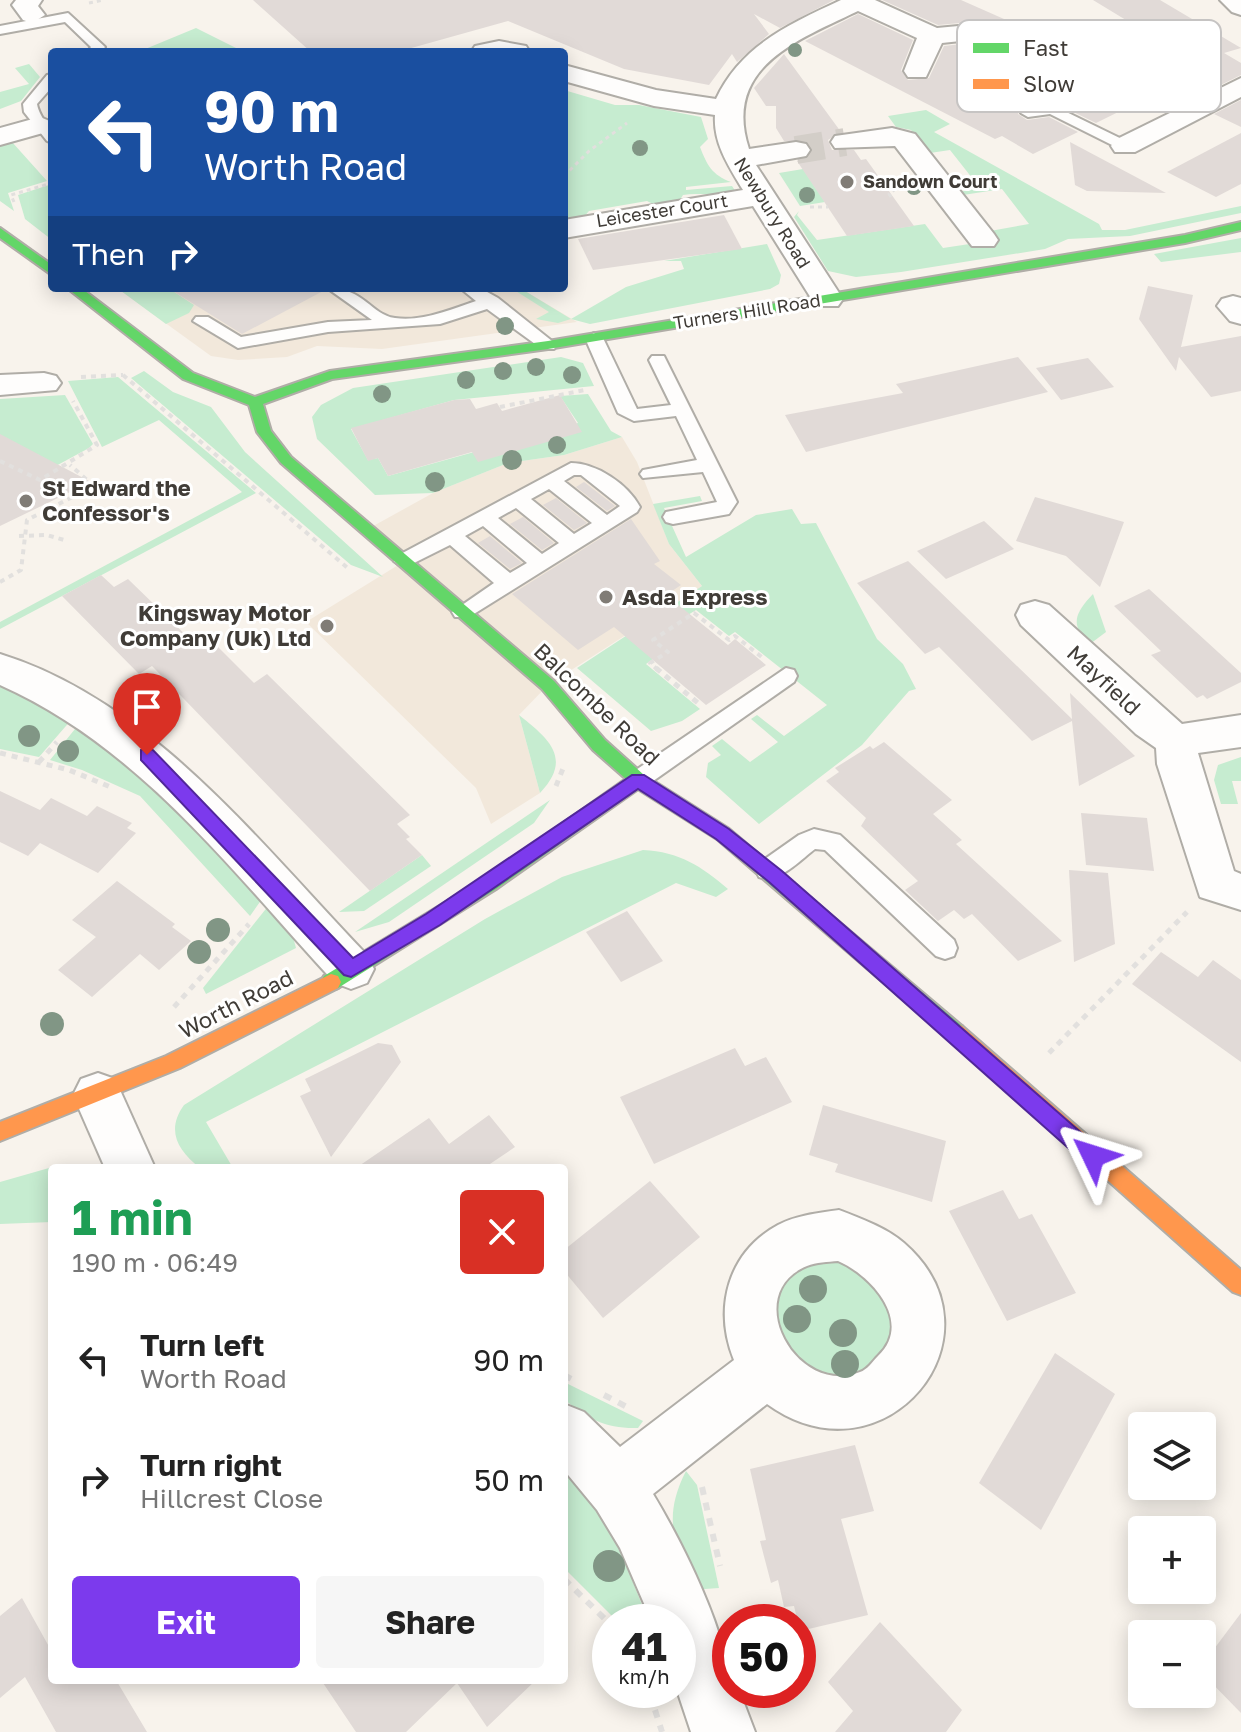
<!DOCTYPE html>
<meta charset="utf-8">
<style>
:root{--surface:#fff;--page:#f6f6f6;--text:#222;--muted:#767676;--accent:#7c3aed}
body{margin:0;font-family:"Golos Text",sans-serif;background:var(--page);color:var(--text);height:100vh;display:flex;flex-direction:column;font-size:30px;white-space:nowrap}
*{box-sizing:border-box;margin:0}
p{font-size:26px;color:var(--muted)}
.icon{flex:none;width:44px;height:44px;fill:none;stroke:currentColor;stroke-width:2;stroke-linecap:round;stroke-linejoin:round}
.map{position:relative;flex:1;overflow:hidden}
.sheet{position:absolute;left:48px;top:1164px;width:520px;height:520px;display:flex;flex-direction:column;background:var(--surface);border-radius:8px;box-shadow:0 4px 20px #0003}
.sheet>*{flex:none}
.banner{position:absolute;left:48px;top:48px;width:520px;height:244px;border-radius:8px;box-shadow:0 4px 20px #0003;background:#1a4fa0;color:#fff;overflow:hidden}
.buttons{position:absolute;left:1128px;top:1412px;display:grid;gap:16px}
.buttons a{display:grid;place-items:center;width:88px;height:88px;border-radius:8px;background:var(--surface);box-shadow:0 4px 20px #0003;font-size:40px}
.speed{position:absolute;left:592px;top:1604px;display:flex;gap:16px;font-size:40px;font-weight:700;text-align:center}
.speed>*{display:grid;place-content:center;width:104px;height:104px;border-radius:50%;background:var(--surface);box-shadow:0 4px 20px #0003;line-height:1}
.speed small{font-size:20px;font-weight:400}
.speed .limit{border:12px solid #d22;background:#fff;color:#111}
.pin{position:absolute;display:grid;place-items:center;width:68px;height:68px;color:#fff;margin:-82px -34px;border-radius:50% 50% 50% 0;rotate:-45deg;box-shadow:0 0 8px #0007}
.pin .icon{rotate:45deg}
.me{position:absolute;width:88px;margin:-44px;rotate:311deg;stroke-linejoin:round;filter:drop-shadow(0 0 6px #0008)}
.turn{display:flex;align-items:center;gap:28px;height:168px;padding:0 24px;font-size:36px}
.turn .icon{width:104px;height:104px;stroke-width:2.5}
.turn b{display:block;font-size:56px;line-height:68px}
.then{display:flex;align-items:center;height:76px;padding:0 24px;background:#0003;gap:16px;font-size:30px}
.round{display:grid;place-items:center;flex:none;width:84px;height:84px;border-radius:8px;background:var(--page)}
.overview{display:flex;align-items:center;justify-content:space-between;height:136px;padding:0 24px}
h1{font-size:48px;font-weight:700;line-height:60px;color:#1e9e55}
.cta{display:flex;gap:16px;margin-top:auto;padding:16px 24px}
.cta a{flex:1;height:92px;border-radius:8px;background:var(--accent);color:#fff;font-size:32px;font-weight:700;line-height:92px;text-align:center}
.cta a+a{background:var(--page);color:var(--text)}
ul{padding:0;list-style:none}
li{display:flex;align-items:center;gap:24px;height:120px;padding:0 24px}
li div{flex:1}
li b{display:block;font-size:30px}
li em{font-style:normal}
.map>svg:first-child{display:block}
</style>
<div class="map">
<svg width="1241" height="1732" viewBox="0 0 1241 1732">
<rect width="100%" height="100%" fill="#f8f3ec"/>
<g fill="#f2e8db">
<polygon points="117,288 520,288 577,322 382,349 317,346 287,357 238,360 211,356"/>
<polygon points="622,437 637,462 669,544 702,586 548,685 519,715 540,793 491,824 476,788 306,622 403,562 366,530 433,493 508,463 564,455"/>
</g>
<g fill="#c6ecd0">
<polygon points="196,28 244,52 138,52"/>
<polygon points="29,64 40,77 21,101 0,109 0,92 29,84 15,68"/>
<path d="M564 90 615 105H639L701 117 708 139 700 147C707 165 712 175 731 182L686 187V190L732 186 736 192C718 198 702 192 683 195L678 203 657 206 647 201 589 211 582 219 564 222Z"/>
<polygon points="926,110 950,124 934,132 1099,224 1102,230 1125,230 1241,206 1241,213 1130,236 1068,239 1045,249 901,272 856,277 828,271 794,217 799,211 797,215 817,240 925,224 943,248 996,240 990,231 1029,224 1002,189 963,195 956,192 980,188 950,150 930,153 911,130 896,127 888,116"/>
<polygon points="6,141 12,142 47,181 8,193 14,211 0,201 0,143"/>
<polygon points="803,169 825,202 800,206 779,173"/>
<polygon points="52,184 52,240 25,219 18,195"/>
<polygon points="1241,238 1241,252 1161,262 1154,254"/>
<polygon points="767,244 781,275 779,284 770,289 590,324 571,319 558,323 536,319 549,312 511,288 520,288 571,319 626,287 684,269 681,261 664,261"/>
<polygon points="117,288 168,288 194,305 189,313 166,324"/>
<polygon points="561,357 583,363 594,386 454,400 351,429 368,460 378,458 388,476 578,423 560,396 588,394 611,431 622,437 564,455 508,463 433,493 375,495 317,439 312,417 321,405 353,388"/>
<polygon points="144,371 173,392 211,407 245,452 383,577 351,565 131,378"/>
<polygon points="118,377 256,493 0,629 0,622 242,492 159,420 102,447 68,381"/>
<polygon points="65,395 93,444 89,448 54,467 0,436 0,399"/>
<polygon points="700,496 702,501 664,508 686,557 756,515 792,509 801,524 816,523 877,639 903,664 916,689 909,691 862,745 759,824 706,777 708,763 721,755 712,746 722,739 750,762 778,742 751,719 757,715 784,736 827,705 735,632 729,636 696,610 649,639 663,652 646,664 700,709 682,721 651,731 577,668 702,586 669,544 653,504"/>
<path d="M1093 594 1106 632 1090 644C1069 625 1075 613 1093 594Z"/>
<polygon points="0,683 72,719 39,757 0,749"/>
<path d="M519 715C549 739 573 758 540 793Z"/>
<polygon points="79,724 163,793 262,899 250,916 140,796 82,770 50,760"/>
<polygon points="1241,757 1241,781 1232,781 1238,804 1221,804 1214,780 1218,765"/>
<polygon points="550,800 534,823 389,922 355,932"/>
<path d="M643 850C680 852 701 866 728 889L716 897 676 883 206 1122 233 1168H200C177 1150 166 1130 184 1105L485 919 562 877Z"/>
<polygon points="422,855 431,866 364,911 339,912"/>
<polygon points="269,905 291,930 296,948 206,994 203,988"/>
<polygon points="56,1166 76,1168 52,1168 52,1222 0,1224 0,1182"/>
<polygon points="813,1257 852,1260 893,1303 894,1343 870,1373 828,1382 788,1360 771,1298 780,1279"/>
<path d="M564 1382 643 1421 638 1428C607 1429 587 1419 564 1399Z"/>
<polygon points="564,1469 598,1506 618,1545 649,1622 618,1622 564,1568"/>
<path d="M686 1471 697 1485 719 1588 691 1590C675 1543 662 1518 686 1471Z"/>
</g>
<g fill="#e1dad7">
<polygon points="253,0 834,0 780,28 754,14 769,34 737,62 732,54 709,85 624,69 508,21 397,52 311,52"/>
<polygon points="882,0 961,0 1004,19 938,25"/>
<polygon points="1093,0 1160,0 1241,48 1224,53 1241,63 1241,75 1186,102 1180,99 1200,60 1195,62"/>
<polygon points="858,14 913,40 901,70 908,80 929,78 944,46 1007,39 1052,58 1069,47 1165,89 1096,123 1053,102 1020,110 1018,114 1027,120 1049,117 1078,132 1033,154 1002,136 995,139 805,41"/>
<polygon points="784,54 841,132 828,140 832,150 854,150 861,160 866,159 914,226 847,236 797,161 808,158 812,148 807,141 784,141 776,128 776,106 766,106 754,88"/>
<polygon points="1241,100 1241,127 1214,114"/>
<polygon points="1241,133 1241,184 1216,197 1167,172"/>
<polygon points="1070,142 1166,193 1087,191 1075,185"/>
<polygon points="724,215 742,249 593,270 578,239"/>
<polygon points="1148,286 1193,295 1181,347 1241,336 1241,391 1211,397 1179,357 1176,371 1139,319"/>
<polygon points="168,288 324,288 325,290 242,334"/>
<polygon points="1018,357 1048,392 806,452 785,415 903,393 896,384"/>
<polygon points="1088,358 1114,387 1061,400 1036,368"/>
<polygon points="560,395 582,432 478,462 472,452 388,476 378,458 368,461 351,428 454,400 470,399 476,409 497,403 502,411"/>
<polygon points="0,434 91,482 0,526"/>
<polygon points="584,482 615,506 607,511 576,487"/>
<polygon points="1035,497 1124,522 1100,587 1066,556 1016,541"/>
<polygon points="556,498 587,523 574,530 543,505"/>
<polygon points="523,517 554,543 542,550 510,524"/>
<polygon points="631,519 660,561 654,564 681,585 666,595 728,645 735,639 766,665 706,705 614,627 578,650 512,594"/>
<polygon points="984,521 1014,549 946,579 917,551"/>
<polygon points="490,536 522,563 510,569 478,543"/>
<polygon points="908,561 1072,719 1070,693 1135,756 1079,786 1072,721 1032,741 939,647 925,654 857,583"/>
<polygon points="101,575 114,587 128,579 196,645 209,638 254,683 267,674 410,815 397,824 410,837 406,839 422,855 370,891 152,666 139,674 62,596"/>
<polygon points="1149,589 1241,673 1241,682 1207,699 1203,695 1197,698 1151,655 1161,651 1114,606"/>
<polygon points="884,742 952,800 933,814 962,840 956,844 1062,941 1018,961 972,914 964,919 954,910 938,921 905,890 918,881 861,826 866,818 826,781 839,772 835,768 870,746 873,749"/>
<polygon points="0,791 40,810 51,798 87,816 97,806 132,823 127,828 136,833 98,873 40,843 28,856 0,842"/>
<polygon points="1081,813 1147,818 1154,871 1086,865"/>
<polygon points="1069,870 1108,873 1115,944 1074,962"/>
<polygon points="117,881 175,924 172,927 191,941 159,970 140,954 92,997 58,970 96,937 72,920"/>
<polygon points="627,911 663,961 621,982 586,932"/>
<polygon points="1161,952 1198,977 1213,960 1241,980 1241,1062 1132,984"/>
<polygon points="378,1043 392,1045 401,1062 331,1157 300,1096 311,1091 305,1079"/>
<polygon points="735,1048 745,1066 766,1057 792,1102 654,1164 620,1097"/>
<polygon points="823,1105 946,1141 932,1202 835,1172 838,1164 809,1155"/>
<polygon points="489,1115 515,1147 484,1168 356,1168 429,1118 449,1144"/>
<polygon points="650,1181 700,1237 603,1318 564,1271 564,1250"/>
<polygon points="1003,1190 1019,1219 1032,1214 1076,1293 1007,1321 949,1211"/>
<polygon points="1055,1353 1115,1394 1041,1530 979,1483"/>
<polygon points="855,1445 874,1511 841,1519 868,1615 800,1631 794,1606 784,1607 778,1580 771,1583 760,1541 766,1540 750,1469"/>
<polygon points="22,1598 52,1652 52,1680 116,1680 147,1732 56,1732 25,1677 0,1698 0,1616"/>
<polygon points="1241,1613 1241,1713 1202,1673 1202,1665"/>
<polygon points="880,1622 962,1710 946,1732 835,1732 853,1711 828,1682"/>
<polygon points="321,1680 536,1680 487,1727 457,1683 406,1732 356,1732"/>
</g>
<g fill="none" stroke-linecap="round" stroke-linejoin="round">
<polyline stroke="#d3cec8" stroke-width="28" stroke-dasharray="28 14" stroke-linecap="butt" points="796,150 845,142"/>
<defs>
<g id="lane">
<polygon points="68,13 105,47 101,52 87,52 91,47 65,22 0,34 0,26"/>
<path d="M52 74V87L37 104C40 120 52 125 52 143L47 141 24 112 23 104 47 75Z"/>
<polygon points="1052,105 1130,143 1133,146 1120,149 1050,114 1028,117 1021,113"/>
<path d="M327 288C365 288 371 315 395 318 422 322 452 309 476 301L460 288H480L498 298 557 345 554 349H542L487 309 440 324 328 332 238 348 193 321 196 317H208L241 337 328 322 372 320Z"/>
<polygon points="594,333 603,338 637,409 671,405 649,360 652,356 664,356 737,502 729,514 673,524 666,522 663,517 666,512 717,502 703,472 643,478 640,474 643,470 697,460 676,416 634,421 618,413 585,338"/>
<path d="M571 463C596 463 628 484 640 507L637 512 469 617H455L452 612 494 583 450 545 404 568 394 561 397 556ZM574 475H581L620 506 607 515 564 481ZM549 489 592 523 574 534 531 499ZM516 508 559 543 542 554 498 518ZM483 526 527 563 510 573 465 536Z"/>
<polygon points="786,668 794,670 797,676 794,682 646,786 630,786 627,780 630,774"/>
<path d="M814 829 840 835 954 940 957 948 954 956 945 959 936 956 825 850 815 849C800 860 779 884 759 877L756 870 759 863 799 835Z"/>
</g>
<g id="street">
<polygon points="16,0 42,0 38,6 45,15 32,23 23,20 12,5"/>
<path d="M841 0H875L937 28 1012 21 1062 41 1066 47 1053 55 1007 36 942 43 926 77H908L904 71 917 38 858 11C798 40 722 67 749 149L796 142 806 144 810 150 806 156 756 165 843 299 838 306H816L753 206 564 238V220L743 190C729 167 713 143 715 115L654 106 564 81V65L656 90 716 99C741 45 790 24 841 0Z"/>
<polygon points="1220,0 1241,0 1241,15 1232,12"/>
<polygon points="499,41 526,46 530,52 471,52 475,46"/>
<polygon points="1241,78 1241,97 1135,152 1115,152 1111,146 1115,140"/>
<polygon points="40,117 52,122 50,131 0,145 0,128"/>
<polygon points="892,128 915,134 994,234 998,240 994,246 972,246 895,146 835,148 831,142 835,136"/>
<polygon points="1233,296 1241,298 1241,324 1230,321 1217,306 1222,299"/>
<polygon points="44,373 56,376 61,383 56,390 0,395 0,375"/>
<polygon points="1035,601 1049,605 1182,724 1241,715 1241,747 1198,753 1234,871 1241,874 1241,910 1200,897 1157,764 1156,748 1136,734 1021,625 1016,615 1021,605"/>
<path d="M0 654C152 701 260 844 367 955L374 969 367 983 351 989 335 983C233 873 140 747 0 685Z"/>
<polygon points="98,1073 115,1079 155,1168 105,1168 73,1095 81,1079"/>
<path d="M839 1210C862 1219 885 1227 904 1243 1011 1336 884 1489 767 1404L653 1494C681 1540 730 1637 730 1690H739L755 1732H691L677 1690 678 1622H652L620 1548 597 1510 564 1470V1404L584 1412 620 1447 734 1360C713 1308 728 1252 778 1225 797 1215 818 1213 839 1210ZM838 1261C871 1275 914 1322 878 1356 873 1361 867 1370 860 1372 797 1398 739 1294 807 1266 816 1262 828 1262 838 1261Z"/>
</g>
<g id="fast">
<polygon points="1241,222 1241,230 1185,243 548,349 332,379 263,404 271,431 291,457 554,681 605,740 644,775 729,829 962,1026 965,1032 962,1038 955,1041 948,1038 717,839 638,789 496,889 338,988 331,990 324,988 321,982 324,976 484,879 626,779 593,750 542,689 281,463 257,432 249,405 183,379 67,288 81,288 193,373 255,397 330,371 548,341 1185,235"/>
<polygon points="0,228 52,265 52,275 0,238"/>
</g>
<g id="slow">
<polygon points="331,974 338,976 341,982 338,988 180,1068 0,1141 0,1122 166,1056"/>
<polygon points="955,1023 962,1026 1241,1270 1241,1295 1233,1292 948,1038 945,1032 948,1026"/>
</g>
</defs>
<use href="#lane" stroke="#b0ada7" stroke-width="4"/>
<use href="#street" stroke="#b0ada7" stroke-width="4"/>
<use href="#fast" stroke="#b0ada7" stroke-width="4"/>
<use href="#slow" stroke="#b0ada7" stroke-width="4"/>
<g stroke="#e2e0de" stroke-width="3" stroke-dasharray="4 4" stroke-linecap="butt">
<polyline points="89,3 104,0"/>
<polyline points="564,176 589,151 627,123"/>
<polyline points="891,197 889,194 898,187"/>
<polyline points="14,202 11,195 52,183"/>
<polyline points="810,207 828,207"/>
</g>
<g stroke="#e2e0de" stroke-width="4" stroke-dasharray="5 5" stroke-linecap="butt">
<polyline points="123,375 350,570"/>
<polyline points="81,377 123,375"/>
<polyline points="500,407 585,390"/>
<polyline points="0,461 40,480 97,445 73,401"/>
<polyline points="19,536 47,535 64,540"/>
<polyline points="0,582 21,570 27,520 94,486 70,465"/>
<polyline points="658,670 650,663 668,652 653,640 694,613 729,640 735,636 763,658"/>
</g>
<g stroke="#e2e0de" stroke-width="5" stroke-dasharray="6 6" stroke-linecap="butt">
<polyline points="656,668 698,703"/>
<polyline points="0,753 69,770 113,788"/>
<polyline points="39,762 57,742"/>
<polyline points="556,786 564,766"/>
<polyline points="174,1007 249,924"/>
<polyline points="1049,1053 1187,912"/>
</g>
<g stroke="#e2e0de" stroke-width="6" stroke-dasharray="8 8" stroke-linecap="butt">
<polyline points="564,1375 577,1382"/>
<polyline points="604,1395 631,1409"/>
<polyline points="702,1487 720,1566"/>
<polyline points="564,1579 610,1624"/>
<polyline points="655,1710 662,1732"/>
</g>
<use href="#lane" fill="#fefdfc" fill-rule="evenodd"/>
<use href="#street" fill="#fefdfc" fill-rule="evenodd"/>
<use href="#fast" fill="#63d668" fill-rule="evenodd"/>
<use href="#slow" fill="#ff974d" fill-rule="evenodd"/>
</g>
<g fill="#819685">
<circle cx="795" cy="50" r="7"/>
<circle cx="640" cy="148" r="8"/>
<circle cx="914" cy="187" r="8"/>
<circle cx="807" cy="195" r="8"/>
<circle cx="505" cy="326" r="9"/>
<circle cx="536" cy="367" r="9"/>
<circle cx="503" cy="371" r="9"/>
<circle cx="572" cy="375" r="9"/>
<circle cx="466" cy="380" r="9"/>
<circle cx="382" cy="394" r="9"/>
<circle cx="557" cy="445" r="9"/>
<circle cx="512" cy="460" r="10"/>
<circle cx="435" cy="482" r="10"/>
<circle cx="29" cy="736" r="11"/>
<circle cx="68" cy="751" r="11"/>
<circle cx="218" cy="930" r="12"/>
<circle cx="199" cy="952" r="12"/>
<circle cx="52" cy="1024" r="12"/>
<circle cx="813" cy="1289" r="14"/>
<circle cx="797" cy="1319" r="14"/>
<circle cx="843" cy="1333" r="14"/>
<circle cx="845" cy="1364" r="14"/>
<circle cx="609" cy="1566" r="16"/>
</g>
<polygon fill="#7c3aed" stroke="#51269a" stroke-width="2" points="147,748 153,750 353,958 426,914 632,775 644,775 729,829 782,871 1100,1149 1103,1156 1100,1163 1093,1166 1085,1163 769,882 716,839 638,789 440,925 351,977 344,975 141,760 141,750"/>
<g fill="#807c76" stroke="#fff" stroke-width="3">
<circle cx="847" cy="182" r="8"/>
<circle cx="26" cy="501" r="8"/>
<circle cx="606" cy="597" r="8"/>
<circle cx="327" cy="626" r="8"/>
</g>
<g text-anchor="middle" stroke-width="6" stroke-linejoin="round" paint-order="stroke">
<g font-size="18" font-weight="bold" fill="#403c37" stroke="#fff" text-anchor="start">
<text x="863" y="188">Sandown Court</text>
</g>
<g font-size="18" fill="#403c37" stroke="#fff">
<text transform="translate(662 211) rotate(-9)" y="6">Leicester Court</text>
<text transform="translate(772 213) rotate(58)" y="6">Newbury Road</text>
<text transform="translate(747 312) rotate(-9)" y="6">Turners Hill Road</text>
</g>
<g font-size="22" font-weight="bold" fill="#403c37" stroke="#fff" text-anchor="start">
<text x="42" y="496">St Edward the<tspan x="42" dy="25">Confessor's</tspan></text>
<text x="622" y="605">Asda Express</text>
<text x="311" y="621" text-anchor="end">Kingsway Motor<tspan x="311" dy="25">Company (Uk) Ltd</tspan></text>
</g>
<g font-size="22" fill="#403c37" stroke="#fff">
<text transform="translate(1104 680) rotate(43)" y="8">Mayfield</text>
<text transform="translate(597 704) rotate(44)" y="8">Balcombe Road</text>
<text transform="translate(236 1004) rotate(-27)" y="8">Worth Road</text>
</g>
</g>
<rect x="957" y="20" width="264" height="92" rx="12" fill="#fff" stroke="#c6c4c3" stroke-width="2"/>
<rect x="973" y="43" width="36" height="10" fill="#63d668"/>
<rect x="973" y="79" width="36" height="10" fill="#ff974d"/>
<g font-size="22" fill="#403c37">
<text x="1023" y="56">Fast</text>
<text x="1023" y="92">Slow</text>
</g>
</svg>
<div class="buttons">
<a><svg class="icon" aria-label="layers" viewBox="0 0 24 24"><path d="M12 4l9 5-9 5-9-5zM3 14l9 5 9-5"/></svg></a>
<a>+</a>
<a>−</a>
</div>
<div class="speed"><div>41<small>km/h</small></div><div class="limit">50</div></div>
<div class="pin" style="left:147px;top:755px;background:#d93025"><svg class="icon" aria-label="arrive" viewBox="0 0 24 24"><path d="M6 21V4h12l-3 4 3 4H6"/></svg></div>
<svg class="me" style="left:1093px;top:1156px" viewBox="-20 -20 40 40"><path d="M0-17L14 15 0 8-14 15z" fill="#7c3aed" stroke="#fff" stroke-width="4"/></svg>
<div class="banner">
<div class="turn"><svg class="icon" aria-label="left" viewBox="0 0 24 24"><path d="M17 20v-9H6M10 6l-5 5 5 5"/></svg><div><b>90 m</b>Worth Road</div></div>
<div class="then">Then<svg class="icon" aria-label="right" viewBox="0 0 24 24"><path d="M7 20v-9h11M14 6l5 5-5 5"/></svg></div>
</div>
<section class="sheet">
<div class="overview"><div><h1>1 min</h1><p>190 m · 06:49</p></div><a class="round" style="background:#d93025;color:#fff"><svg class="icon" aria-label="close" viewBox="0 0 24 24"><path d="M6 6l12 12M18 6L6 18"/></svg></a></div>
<ul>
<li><svg class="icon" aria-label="left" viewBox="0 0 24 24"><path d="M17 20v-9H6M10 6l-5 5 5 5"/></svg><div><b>Turn left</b><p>Worth Road</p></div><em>90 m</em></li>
<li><svg class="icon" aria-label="right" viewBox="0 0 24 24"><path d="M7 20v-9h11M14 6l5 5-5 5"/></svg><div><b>Turn right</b><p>Hillcrest Close</p></div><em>50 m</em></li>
</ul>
<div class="cta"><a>Exit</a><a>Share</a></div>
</section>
</div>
